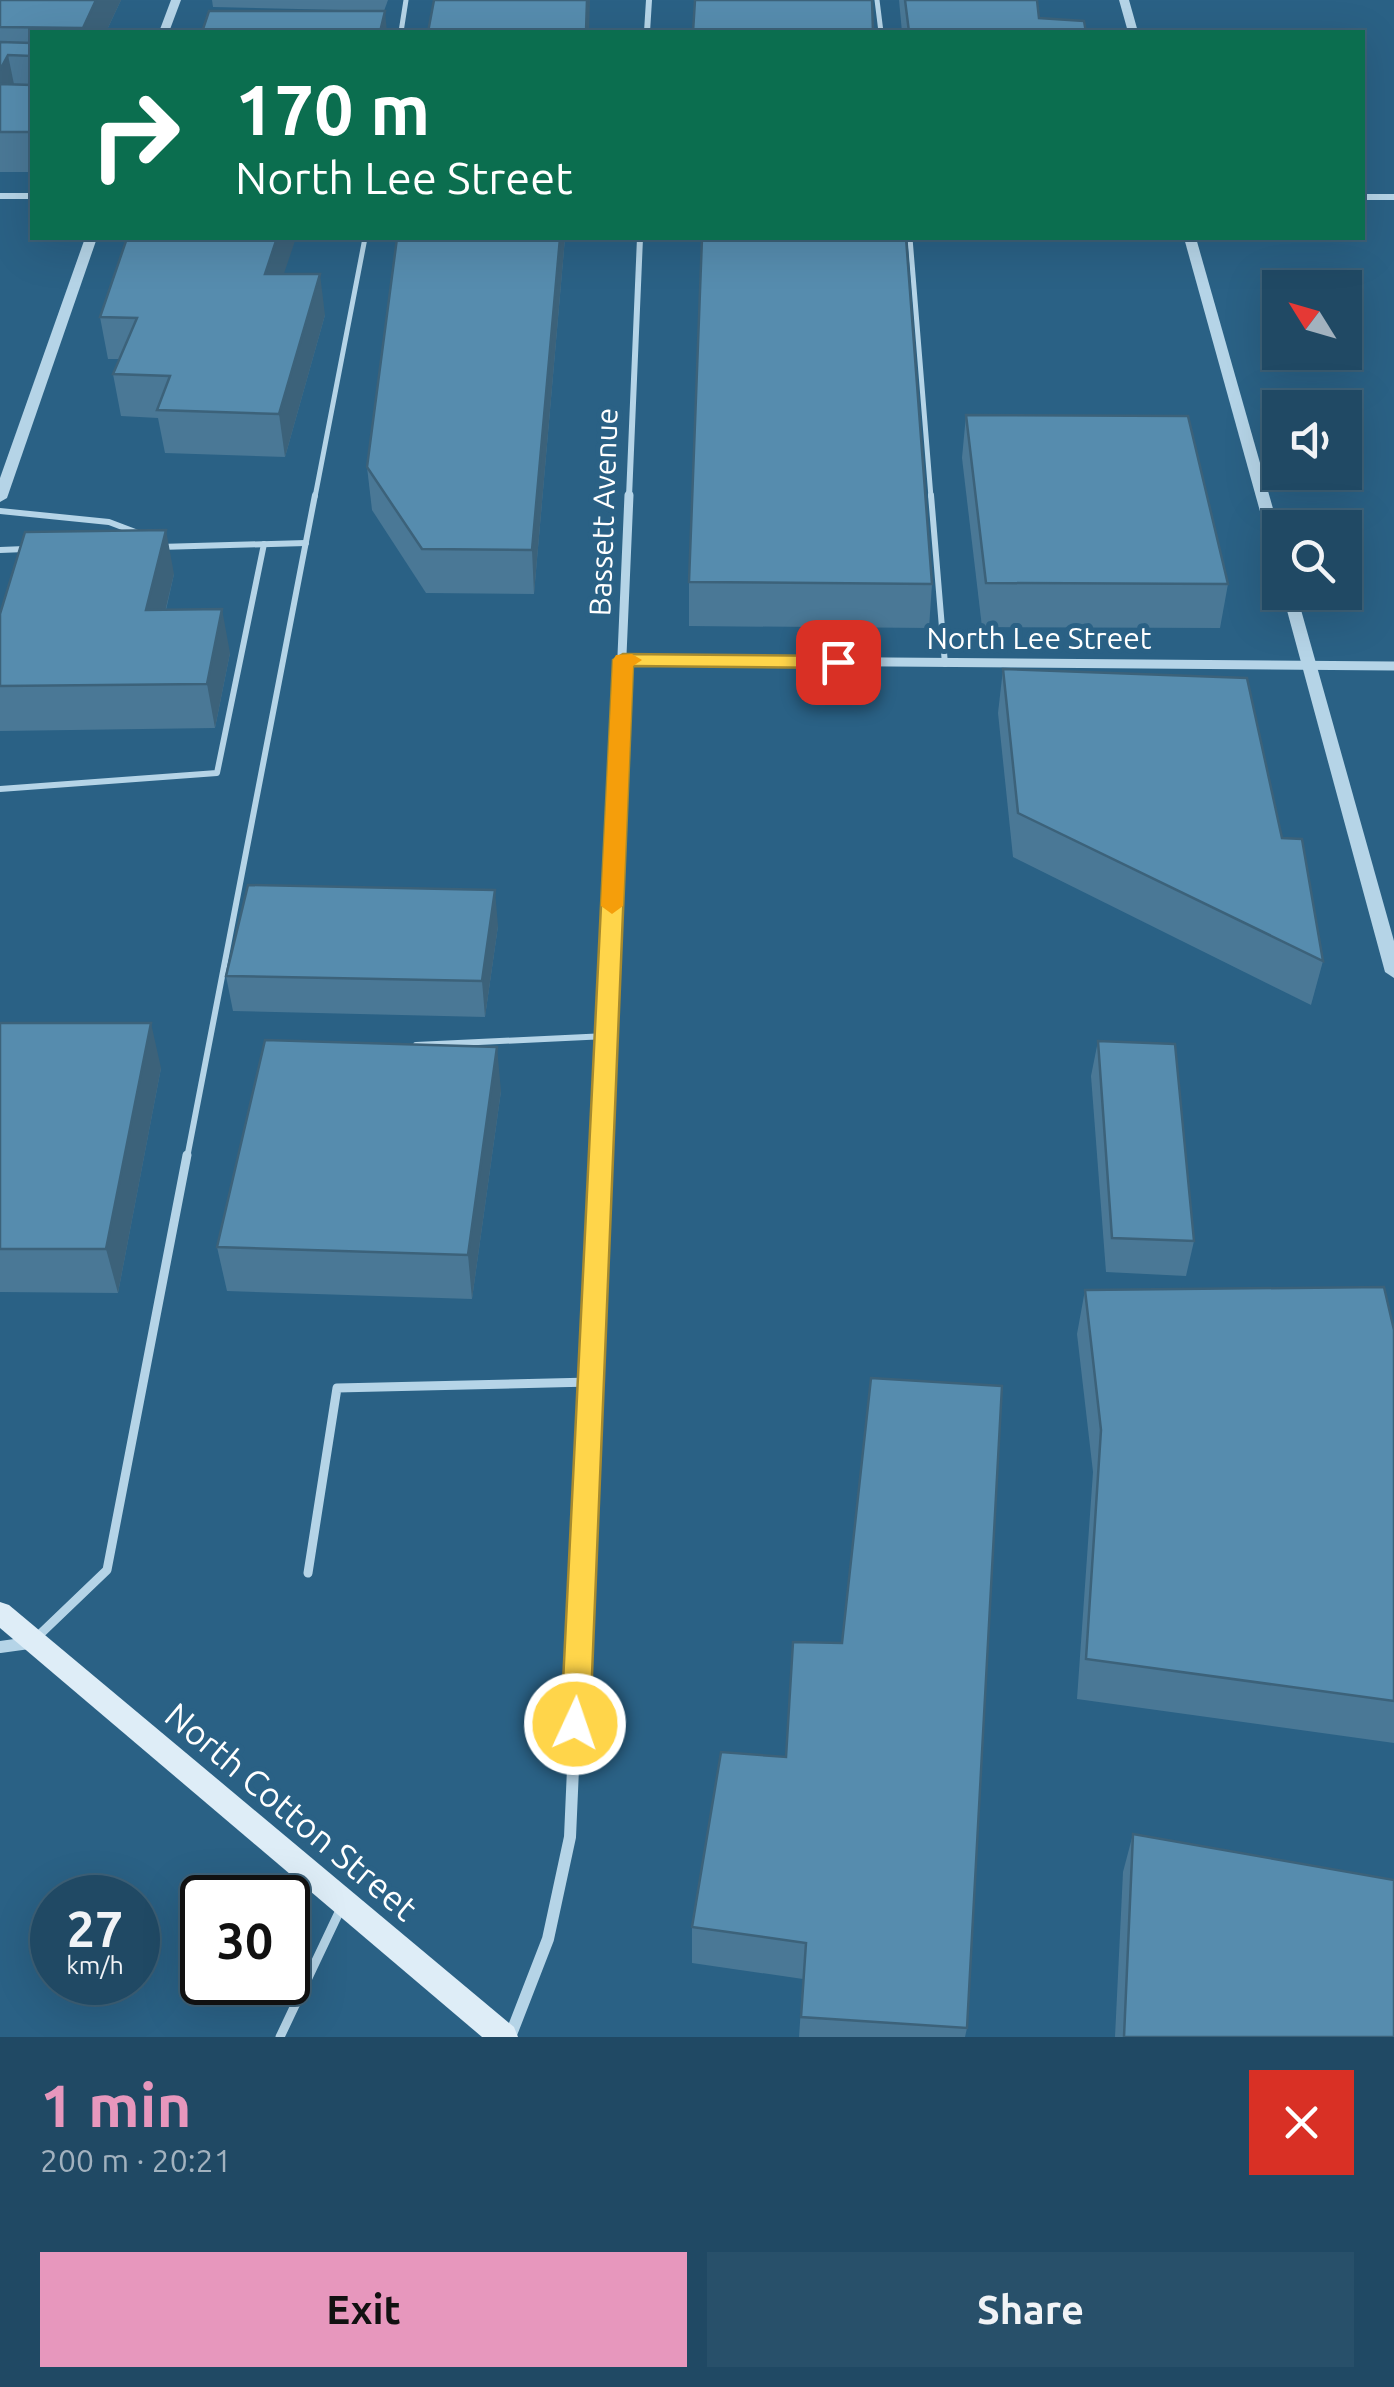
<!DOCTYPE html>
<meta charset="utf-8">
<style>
:root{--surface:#204964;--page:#28506a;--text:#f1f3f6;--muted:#a2b2bf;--line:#3d6178;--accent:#e797bd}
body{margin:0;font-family:Ubuntu,sans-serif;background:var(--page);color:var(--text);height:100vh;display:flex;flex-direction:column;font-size:38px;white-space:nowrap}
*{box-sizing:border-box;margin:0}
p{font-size:32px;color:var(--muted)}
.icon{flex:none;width:55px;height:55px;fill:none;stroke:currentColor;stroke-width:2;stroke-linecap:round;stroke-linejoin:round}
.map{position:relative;height:2037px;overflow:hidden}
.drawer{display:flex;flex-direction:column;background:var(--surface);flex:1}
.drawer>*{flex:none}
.top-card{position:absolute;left:30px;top:30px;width:1335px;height:210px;border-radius:0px;box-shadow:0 10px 40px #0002,0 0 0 2px var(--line);background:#0b6e4f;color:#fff;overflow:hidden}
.needle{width:65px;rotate:307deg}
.controls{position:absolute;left:1262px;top:270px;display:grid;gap:20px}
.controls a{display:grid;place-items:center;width:100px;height:100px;border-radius:0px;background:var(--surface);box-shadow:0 10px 40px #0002,0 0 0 2px var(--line);font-size:50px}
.speed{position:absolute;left:30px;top:1875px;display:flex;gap:20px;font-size:50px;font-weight:700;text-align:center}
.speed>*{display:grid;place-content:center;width:130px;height:130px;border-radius:50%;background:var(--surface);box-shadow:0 10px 40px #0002,0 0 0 2px var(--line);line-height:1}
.speed small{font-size:25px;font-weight:400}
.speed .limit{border:5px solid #111;border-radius:15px;background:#fff;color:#111}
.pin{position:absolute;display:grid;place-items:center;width:85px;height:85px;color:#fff;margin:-42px;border-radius:20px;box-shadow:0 5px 15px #0006}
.me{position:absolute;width:110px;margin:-55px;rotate:3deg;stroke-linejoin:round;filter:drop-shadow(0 0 8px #0008)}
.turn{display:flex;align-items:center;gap:35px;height:210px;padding:0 40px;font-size:45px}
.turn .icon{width:130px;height:130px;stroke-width:2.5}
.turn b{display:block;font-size:70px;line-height:85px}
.round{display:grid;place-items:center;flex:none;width:105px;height:105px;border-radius:0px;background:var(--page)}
.headline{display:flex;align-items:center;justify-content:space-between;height:170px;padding:0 40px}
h1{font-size:60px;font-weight:600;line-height:75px;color:var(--accent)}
.button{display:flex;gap:20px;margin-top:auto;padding:20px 40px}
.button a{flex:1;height:115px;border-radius:0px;background:var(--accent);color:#111;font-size:40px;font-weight:600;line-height:115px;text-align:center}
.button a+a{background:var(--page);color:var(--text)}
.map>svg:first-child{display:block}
</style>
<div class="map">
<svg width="1394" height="2037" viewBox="0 0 1394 2037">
<rect width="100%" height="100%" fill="#2a6185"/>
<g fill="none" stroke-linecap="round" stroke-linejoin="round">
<g stroke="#b5d4e7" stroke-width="5">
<polyline points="877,0 881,32"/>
<polyline points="401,32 406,0"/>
<polyline points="910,238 931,497"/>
<polyline points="315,497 365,238"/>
</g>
<g stroke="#b5d4e7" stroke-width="6">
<polyline points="931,495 945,664"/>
<polyline points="0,511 109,522 138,533"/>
<polyline points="159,547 306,543"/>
<polyline points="0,550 25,549"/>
<polyline points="0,789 217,773 264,544"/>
<polyline points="416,1045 607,1036"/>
<polyline points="187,1158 315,495"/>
</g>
<g stroke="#b5d4e7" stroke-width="9">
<polyline points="308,1573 337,1388 591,1382"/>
<polyline points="35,1639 107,1570 187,1155"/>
<polyline points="280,2037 342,1906"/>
</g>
<g stroke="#b5d4e7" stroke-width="6">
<polyline points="647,32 649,0"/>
<polyline points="0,196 32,196"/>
<polyline points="1362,197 1394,197"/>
<polyline points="629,497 640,238"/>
</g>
<g stroke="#b5d4e7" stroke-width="9">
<polyline points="623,660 1394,666"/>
<polyline points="600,1158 629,495"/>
</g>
<g stroke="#b5d4e7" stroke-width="12">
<polyline points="0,1647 29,1643"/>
<polyline points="510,2037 548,1939 570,1837 600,1155"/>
</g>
<g fill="#b5d4e7" fill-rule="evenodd">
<polygon points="171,0 181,0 169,32 159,32"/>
<polygon points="1119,0 1129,0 1138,32 1128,32"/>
<polygon points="85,238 97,238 7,498 0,502 0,478"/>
<polygon points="1184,238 1196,238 1280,533 1280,562 1273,558"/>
<polygon points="1282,592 1296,592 1394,941 1394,978 1385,972"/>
</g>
<polygon fill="#deedf7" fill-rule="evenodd" points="0,1602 9,1605 514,2027 518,2037 482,2037 0,1628"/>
</g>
<g fill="#4a7896">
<polygon points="0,0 121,0 106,32 32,32 32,172 0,172"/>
<polygon points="212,0 388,0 384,11 213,7"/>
<polygon points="899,0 1037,0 1039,18 1086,32 902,32"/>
<polygon points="565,238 534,594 426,593 372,510 367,467"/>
<polygon points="284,274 325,315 285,457 165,453 158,418 121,416 113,374 119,359 108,359 100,317"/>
<polygon points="966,415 1228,584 1220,628 982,627 962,458"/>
<polygon points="174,574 166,610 230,653 215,728 0,731 0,614"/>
<polygon points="689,582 932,584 929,628 689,626"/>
<polygon points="1003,669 1282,838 1323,961 1311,1005 1013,857 998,713"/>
<polygon points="498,926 485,1017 233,1011 226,976"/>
<polygon points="0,1023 161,1068 118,1293 0,1292"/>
<polygon points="1098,1041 1194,1241 1186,1276 1106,1272 1091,1076"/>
<polygon points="501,1091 472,1299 227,1291 217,1247"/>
<polygon points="1085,1290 1394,1330 1394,1743 1077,1699 1093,1472 1077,1334"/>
<polygon points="786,1757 967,2028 965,2037 799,2037 803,1979 692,1963 692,1927"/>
<polygon points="1133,1834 1394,2037 1115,2037 1123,1872"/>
</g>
<g fill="#3c627a">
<polygon points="96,0 121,0 106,32 84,32 83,28"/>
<polygon points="587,0 590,0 589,32 586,32"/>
<polygon points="385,11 387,32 380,32"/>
<polygon points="8,55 16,94 0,117 0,70"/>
<polygon points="277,238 296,238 270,315 265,274"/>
<polygon points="560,238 565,238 534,594 532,550"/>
<polygon points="320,274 325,315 285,457 279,414"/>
<polygon points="166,530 174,574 155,654 146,610"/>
<polygon points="222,609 230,653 215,728 207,684"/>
<polygon points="495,890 498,926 485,1017 482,981"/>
<polygon points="151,1023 161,1068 118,1293 106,1249"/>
<polygon points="497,1047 501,1091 472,1299 468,1255"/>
</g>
<g fill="#568cae" stroke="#3c627a" stroke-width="2.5">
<polygon points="0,0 96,0 83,28 0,27"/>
<polygon points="434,0 587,0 586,32 428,32"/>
<polygon points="695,0 872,0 873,32 693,32"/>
<polygon points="905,0 1037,0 1039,18 1084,21 1086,32 909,32"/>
<polygon points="209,11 385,11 380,32 202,32"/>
<polygon points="0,42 32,43 32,56 8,55 0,70"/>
<polygon points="0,84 32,85 32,132 0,132"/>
<polygon points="127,238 277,238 265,274 320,274 279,414 157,410 170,376 113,374 137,318 100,317"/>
<polygon points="397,238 560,238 532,550 422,549 367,467"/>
<polygon points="702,238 906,238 932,584 689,582"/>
<polygon points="966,415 1188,416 1228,584 986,583"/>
<polygon points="166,530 146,610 222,609 207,684 0,686 0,614 25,532"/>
<polygon points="1003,669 1247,678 1282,838 1302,839 1323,961 1018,813"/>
<polygon points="248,885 495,890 482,981 226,976"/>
<polygon points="0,1023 151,1023 106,1249 0,1249"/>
<polygon points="265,1040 497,1047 468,1255 217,1247"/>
<polygon points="1098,1041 1175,1044 1194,1241 1112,1238"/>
<polygon points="1384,1287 1394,1330 1394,1701 1086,1659 1101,1430 1085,1290"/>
<polygon points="871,1378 1002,1386 967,2028 801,2017 806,1943 692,1927 721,1752 786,1757 793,1642 842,1643"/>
<polygon points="1133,1834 1394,1880 1394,2037 1124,2037"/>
</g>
<polygon fill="#ffd54a" stroke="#a68a30" stroke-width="2.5" points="623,654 838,656 847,662 838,668 633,666 590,1724 586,1733 575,1737 565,1733 561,1724 613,660"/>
<polygon fill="#f59e0b" points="632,654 642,660 633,666 623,906 612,914 601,906 613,660 616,655"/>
<g text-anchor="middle" stroke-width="10" stroke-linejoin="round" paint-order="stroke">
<g font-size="30" fill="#fff" stroke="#2a6185">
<text transform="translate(604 512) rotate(-88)" y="10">Bassett Avenue</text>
<text x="1039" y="649">North Lee Street</text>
</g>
<g font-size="35" fill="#fff" stroke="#2a6185">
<text transform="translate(291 1812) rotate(40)" y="12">North Cotton Street</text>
</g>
</g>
</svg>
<div class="controls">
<a><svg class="needle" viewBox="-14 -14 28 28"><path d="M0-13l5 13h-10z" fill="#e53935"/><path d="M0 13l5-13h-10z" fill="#a2b2bf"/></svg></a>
<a><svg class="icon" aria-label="sound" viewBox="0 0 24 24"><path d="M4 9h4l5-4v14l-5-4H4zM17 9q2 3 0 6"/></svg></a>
<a><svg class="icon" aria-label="search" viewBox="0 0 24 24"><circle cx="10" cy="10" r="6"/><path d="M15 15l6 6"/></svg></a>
</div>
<div class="speed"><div>27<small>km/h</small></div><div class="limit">30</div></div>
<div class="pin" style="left:838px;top:662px;background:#d93025"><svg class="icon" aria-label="arrive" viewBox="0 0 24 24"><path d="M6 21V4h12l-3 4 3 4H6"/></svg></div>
<svg class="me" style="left:575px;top:1724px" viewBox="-20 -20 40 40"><circle r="17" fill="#ffd54a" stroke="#fff" stroke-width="3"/><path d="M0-11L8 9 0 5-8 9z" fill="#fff"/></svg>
<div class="top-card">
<div class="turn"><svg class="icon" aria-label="right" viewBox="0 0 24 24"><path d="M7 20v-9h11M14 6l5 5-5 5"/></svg><div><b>170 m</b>North Lee Street</div></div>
</div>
</div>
<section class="drawer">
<div class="headline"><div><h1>1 min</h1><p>200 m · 20:21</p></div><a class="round" style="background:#d93025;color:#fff"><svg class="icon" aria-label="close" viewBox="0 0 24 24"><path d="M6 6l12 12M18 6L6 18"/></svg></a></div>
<div class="button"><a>Exit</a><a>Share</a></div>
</section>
